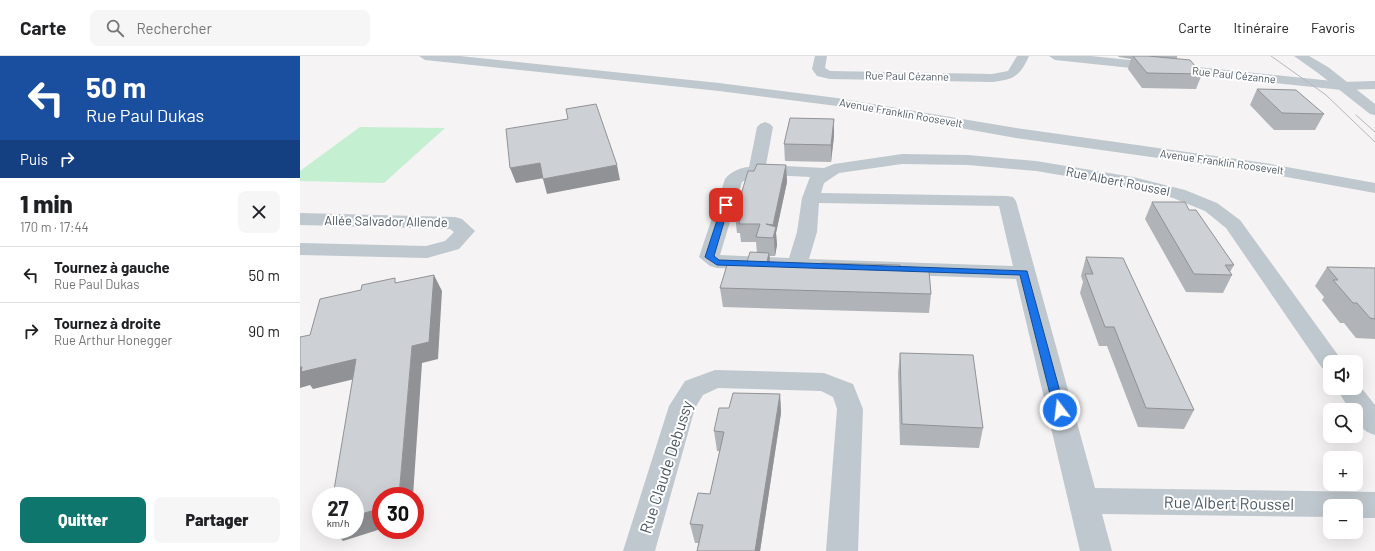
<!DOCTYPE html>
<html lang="fr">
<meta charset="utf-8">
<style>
:root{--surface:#fff;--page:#f6f6f6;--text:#202124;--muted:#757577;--line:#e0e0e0;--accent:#0f766e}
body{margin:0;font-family:Barlow,sans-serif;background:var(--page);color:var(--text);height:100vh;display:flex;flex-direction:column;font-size:15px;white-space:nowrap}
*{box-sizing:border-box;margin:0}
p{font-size:13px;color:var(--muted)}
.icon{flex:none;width:22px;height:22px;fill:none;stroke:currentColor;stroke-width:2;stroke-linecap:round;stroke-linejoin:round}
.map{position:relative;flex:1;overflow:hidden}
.sheet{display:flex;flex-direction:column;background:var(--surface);width:300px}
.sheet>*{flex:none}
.guide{background:#1a4fa0;color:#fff;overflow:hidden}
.fabs{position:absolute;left:1023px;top:299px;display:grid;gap:8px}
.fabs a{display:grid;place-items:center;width:40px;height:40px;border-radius:8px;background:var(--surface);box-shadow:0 4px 16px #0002;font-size:20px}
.speed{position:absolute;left:12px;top:431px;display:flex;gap:8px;font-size:20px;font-weight:700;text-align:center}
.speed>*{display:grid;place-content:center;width:52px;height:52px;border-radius:50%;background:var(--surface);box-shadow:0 4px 16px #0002;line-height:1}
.speed small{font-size:10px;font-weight:400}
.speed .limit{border:6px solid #d22;background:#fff;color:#111}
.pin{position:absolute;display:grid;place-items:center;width:34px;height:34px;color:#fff;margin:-17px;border-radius:8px;box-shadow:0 2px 6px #0006}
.me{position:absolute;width:44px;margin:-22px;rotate:345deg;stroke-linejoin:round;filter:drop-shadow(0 0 3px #0008)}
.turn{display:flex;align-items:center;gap:14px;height:84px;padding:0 20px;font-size:18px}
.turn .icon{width:52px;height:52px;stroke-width:2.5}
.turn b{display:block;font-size:28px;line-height:34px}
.then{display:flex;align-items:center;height:38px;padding:0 20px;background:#0003;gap:8px;font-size:15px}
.round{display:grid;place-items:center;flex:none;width:42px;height:42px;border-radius:8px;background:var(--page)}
.overview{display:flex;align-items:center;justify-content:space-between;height:68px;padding:0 20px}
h1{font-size:24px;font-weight:800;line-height:30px}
.cta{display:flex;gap:8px;margin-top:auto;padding:8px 20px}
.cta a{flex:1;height:46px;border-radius:8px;background:var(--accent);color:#fff;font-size:16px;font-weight:800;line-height:46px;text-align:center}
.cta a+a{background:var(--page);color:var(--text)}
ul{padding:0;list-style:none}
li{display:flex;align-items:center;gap:12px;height:56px;padding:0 20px;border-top:1px solid var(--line)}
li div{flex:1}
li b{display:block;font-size:15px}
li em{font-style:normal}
header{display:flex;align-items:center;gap:24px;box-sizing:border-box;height:56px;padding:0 20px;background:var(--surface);border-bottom:1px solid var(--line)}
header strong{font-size:19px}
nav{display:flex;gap:22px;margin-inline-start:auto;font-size:14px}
.search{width:280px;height:36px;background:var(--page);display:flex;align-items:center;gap:10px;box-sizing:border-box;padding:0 14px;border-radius:8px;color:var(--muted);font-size:15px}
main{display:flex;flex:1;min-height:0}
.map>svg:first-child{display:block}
</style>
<header>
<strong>Carte</strong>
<div class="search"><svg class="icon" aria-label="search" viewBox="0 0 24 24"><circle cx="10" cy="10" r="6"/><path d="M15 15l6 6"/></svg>Rechercher</div>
<nav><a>Carte</a><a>Itinéraire</a><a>Favoris</a></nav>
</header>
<main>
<section class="sheet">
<div class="guide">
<div class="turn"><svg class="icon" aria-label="left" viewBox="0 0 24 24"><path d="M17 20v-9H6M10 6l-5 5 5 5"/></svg><div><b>50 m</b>Rue Paul Dukas</div></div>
<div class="then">Puis<svg class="icon" aria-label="right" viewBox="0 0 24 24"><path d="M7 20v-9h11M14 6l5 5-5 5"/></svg></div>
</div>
<div class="overview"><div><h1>1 min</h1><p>170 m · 17:44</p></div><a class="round"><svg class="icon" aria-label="close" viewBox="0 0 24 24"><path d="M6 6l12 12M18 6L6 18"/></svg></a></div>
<ul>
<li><svg class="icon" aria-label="left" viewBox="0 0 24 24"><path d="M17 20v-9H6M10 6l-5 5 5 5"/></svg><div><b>Tournez à gauche</b><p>Rue Paul Dukas</p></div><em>50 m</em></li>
<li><svg class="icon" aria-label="right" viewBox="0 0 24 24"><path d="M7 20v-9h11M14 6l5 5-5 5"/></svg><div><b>Tournez à droite</b><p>Rue Arthur Honegger</p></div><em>90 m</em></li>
</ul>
<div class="cta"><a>Quitter</a><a>Partager</a></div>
</section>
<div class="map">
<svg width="1075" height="495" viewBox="0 0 1075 495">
<rect width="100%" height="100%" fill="#f5f3f3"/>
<polygon fill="#c4efd1" points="60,71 145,72 84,127 0,125 0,115"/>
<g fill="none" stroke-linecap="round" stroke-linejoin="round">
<g fill="#bfc8ce" fill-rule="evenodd">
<path d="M515 0H527L525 12 530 15 692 18 708 15 717 0H729C720 20 714 24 692 26L530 23 517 20 512 13Z"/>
<polygon points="749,0 791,0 1042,26 1075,25 1075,33 1042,34 755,4"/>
<path d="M465 66 470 68 473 71 466 109 524 112 534 108 602 98 668 99 736 105 833 121 885 134 917 147 940 164 1043 306H1030V314L1022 312 926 172 905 155 873 142 832 131 736 115 668 109 602 108 539 117 524 127 521 137 707 140 713 141 716 145 795 432 1075 436V462H1056V450H1030V461L802 458 812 495H780L716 223 417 212 410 210 399 201 425 123C430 116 441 111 449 111L457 71 460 68ZM471 119 510 121 502 142 497 176 489 202 420 199 442 126 450 121ZM519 147 699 150 713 210 509 203 517 176Z"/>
<polygon points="0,157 155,161 162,163 175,175 159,193 127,202 0,199 0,187 126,190 145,185 154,176 150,173 0,169"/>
<polygon points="415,314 524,317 553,328 563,353 558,495 526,495 537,353 533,341 521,335 418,332 403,339 395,352 355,495 323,495 369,350 385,325"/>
<path d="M1056 325 1075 349V379C1063 376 1056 367 1056 354H1050L1036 332H1056Z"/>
</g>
<g fill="#bfc8ce" fill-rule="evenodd">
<polygon points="119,0 160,0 419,27 537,42 716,72 965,107 1075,127 1075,137 965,117 716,82 537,50 419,35 125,4"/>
<polygon points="994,0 1009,0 1028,11 1075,48 1075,59 1070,58 1018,17"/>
</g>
<g stroke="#b5b8bc" stroke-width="1">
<polyline points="971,0 1026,39 1075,86"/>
<polyline points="1056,59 1075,76"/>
</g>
</g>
<g fill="#b0b3b7">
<polygon points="818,0 877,0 877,3 902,18 896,33 842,32 828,13 831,3 819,1"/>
<polygon points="957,33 1024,58 1015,74 974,74 950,49"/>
<polygon points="534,63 534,80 531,106 485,105 484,88"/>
<polygon points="486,109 487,126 476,177 477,189 475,200 470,200 470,210 600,214 631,238 629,257 423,251 420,232 446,209 457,197 456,186 441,186 440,177 437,177 435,159 454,115"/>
<polygon points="852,146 889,154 934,209 930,216 932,219 923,237 886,236 845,163"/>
<polygon points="786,201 894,354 884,373 838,371 807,290 799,290 780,237 783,226 781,220"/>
<polygon points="1027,211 1075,212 1075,283 1056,282 1044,267 1040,267 1022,244 1024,241 1015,230"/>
<polygon points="600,297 683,372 679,392 600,389 598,317"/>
<polygon points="480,338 481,357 460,495 397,495 399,487 395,487 390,468 410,438 420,395 417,395 414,375 429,352"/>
</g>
<g fill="#909295">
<polygon points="534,63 534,80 531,106 531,89"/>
<polygon points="240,107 244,122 216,127 210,112"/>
<polygon points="317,109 320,124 247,138 243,123"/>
<polygon points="486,109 487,126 476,177 477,189 475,200 473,169"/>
<polygon points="469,197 471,215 466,210"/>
<polygon points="134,219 142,235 138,303 122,307 113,440 99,440 112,290"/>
<polygon points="56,303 67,320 13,333 10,329 0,332 0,311"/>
<polygon points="480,338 481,357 460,495 455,495"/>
<polygon points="81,452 81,473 43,485 33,474 55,474 55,460"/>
</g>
<g fill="#cdd0d5" stroke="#909295">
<polygon points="833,0 848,0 890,4 902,18 847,17"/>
<polygon points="957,33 996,34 1024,58 982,57"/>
<polygon points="296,48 317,109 243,123 240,107 210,112 206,73 268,63 266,53"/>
<polygon points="490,62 534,63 531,89 484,88"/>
<polygon points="457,108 486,109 473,169 466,168 476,171 473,182 456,181 460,168 439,168 441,159 435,159 448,115 454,115"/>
<polygon points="852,146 885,146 889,154 896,154 934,209 925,209 932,219 894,218"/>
<polygon points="450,196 469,197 466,210 522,212 522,207 600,209 600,214 629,215 631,238 420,232 427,209 446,209"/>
<polygon points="786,201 823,202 894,354 846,352 814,271 805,271 785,218 793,218"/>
<polygon points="1027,211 1075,212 1075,263 1070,262 1057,247 1053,247 1033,224 1038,224"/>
<polygon points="134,219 129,286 112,290 99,440 81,440 81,452 55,460 55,440 33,440 56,303 1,316 2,311 0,311 0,281 10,279 20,243 61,234 62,229 95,222 95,227"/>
<polygon points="600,297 673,299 683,372 602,368"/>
<polygon points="433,337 480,338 455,495 397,495 403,469 390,468 398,437 410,438 424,376 414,375 419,352 429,352"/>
</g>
<polygon fill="#1a73e8" stroke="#114b97" points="426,147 429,149 414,200 419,204 727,215 765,354 764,357 760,358 754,354 720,219 417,209 405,201 422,149"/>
<g text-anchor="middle" stroke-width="4" stroke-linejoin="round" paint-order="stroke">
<g font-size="11" fill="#4b5760" stroke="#fff">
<text transform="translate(934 19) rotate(6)" y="4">Rue Paul Cézanne</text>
<text transform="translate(607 20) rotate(1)" y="4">Rue Paul Cézanne</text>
<text transform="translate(601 57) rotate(10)" y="4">Avenue Franklin Roosevelt</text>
<text transform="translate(922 106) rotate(8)" y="4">Avenue Franklin Roosevelt</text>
</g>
<g font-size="13" fill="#4b5760" stroke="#fff">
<text transform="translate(818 125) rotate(11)" y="5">Rue Albert Roussel</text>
<text transform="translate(86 165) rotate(1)" y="5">Allée Salvador Allende</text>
</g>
<g font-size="16" fill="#4b5760" stroke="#fff">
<text transform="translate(366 411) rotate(-72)" y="6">Rue Claude Debussy</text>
<text transform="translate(929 447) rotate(1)" y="6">Rue Albert Roussel</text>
</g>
</g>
</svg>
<div class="fabs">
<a><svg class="icon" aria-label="sound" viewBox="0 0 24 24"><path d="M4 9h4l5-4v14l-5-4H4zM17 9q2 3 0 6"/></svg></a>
<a><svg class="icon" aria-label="search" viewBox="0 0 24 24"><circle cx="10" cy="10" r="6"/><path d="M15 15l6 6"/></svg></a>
<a>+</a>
<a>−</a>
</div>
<div class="speed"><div>27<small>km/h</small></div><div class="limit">30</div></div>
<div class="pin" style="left:426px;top:149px;background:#d93025"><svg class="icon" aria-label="arrive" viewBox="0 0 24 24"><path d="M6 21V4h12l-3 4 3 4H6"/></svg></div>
<svg class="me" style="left:760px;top:354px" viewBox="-20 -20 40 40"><circle r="17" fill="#1a73e8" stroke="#fff" stroke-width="3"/><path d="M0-11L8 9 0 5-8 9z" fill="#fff"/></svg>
</div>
</main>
